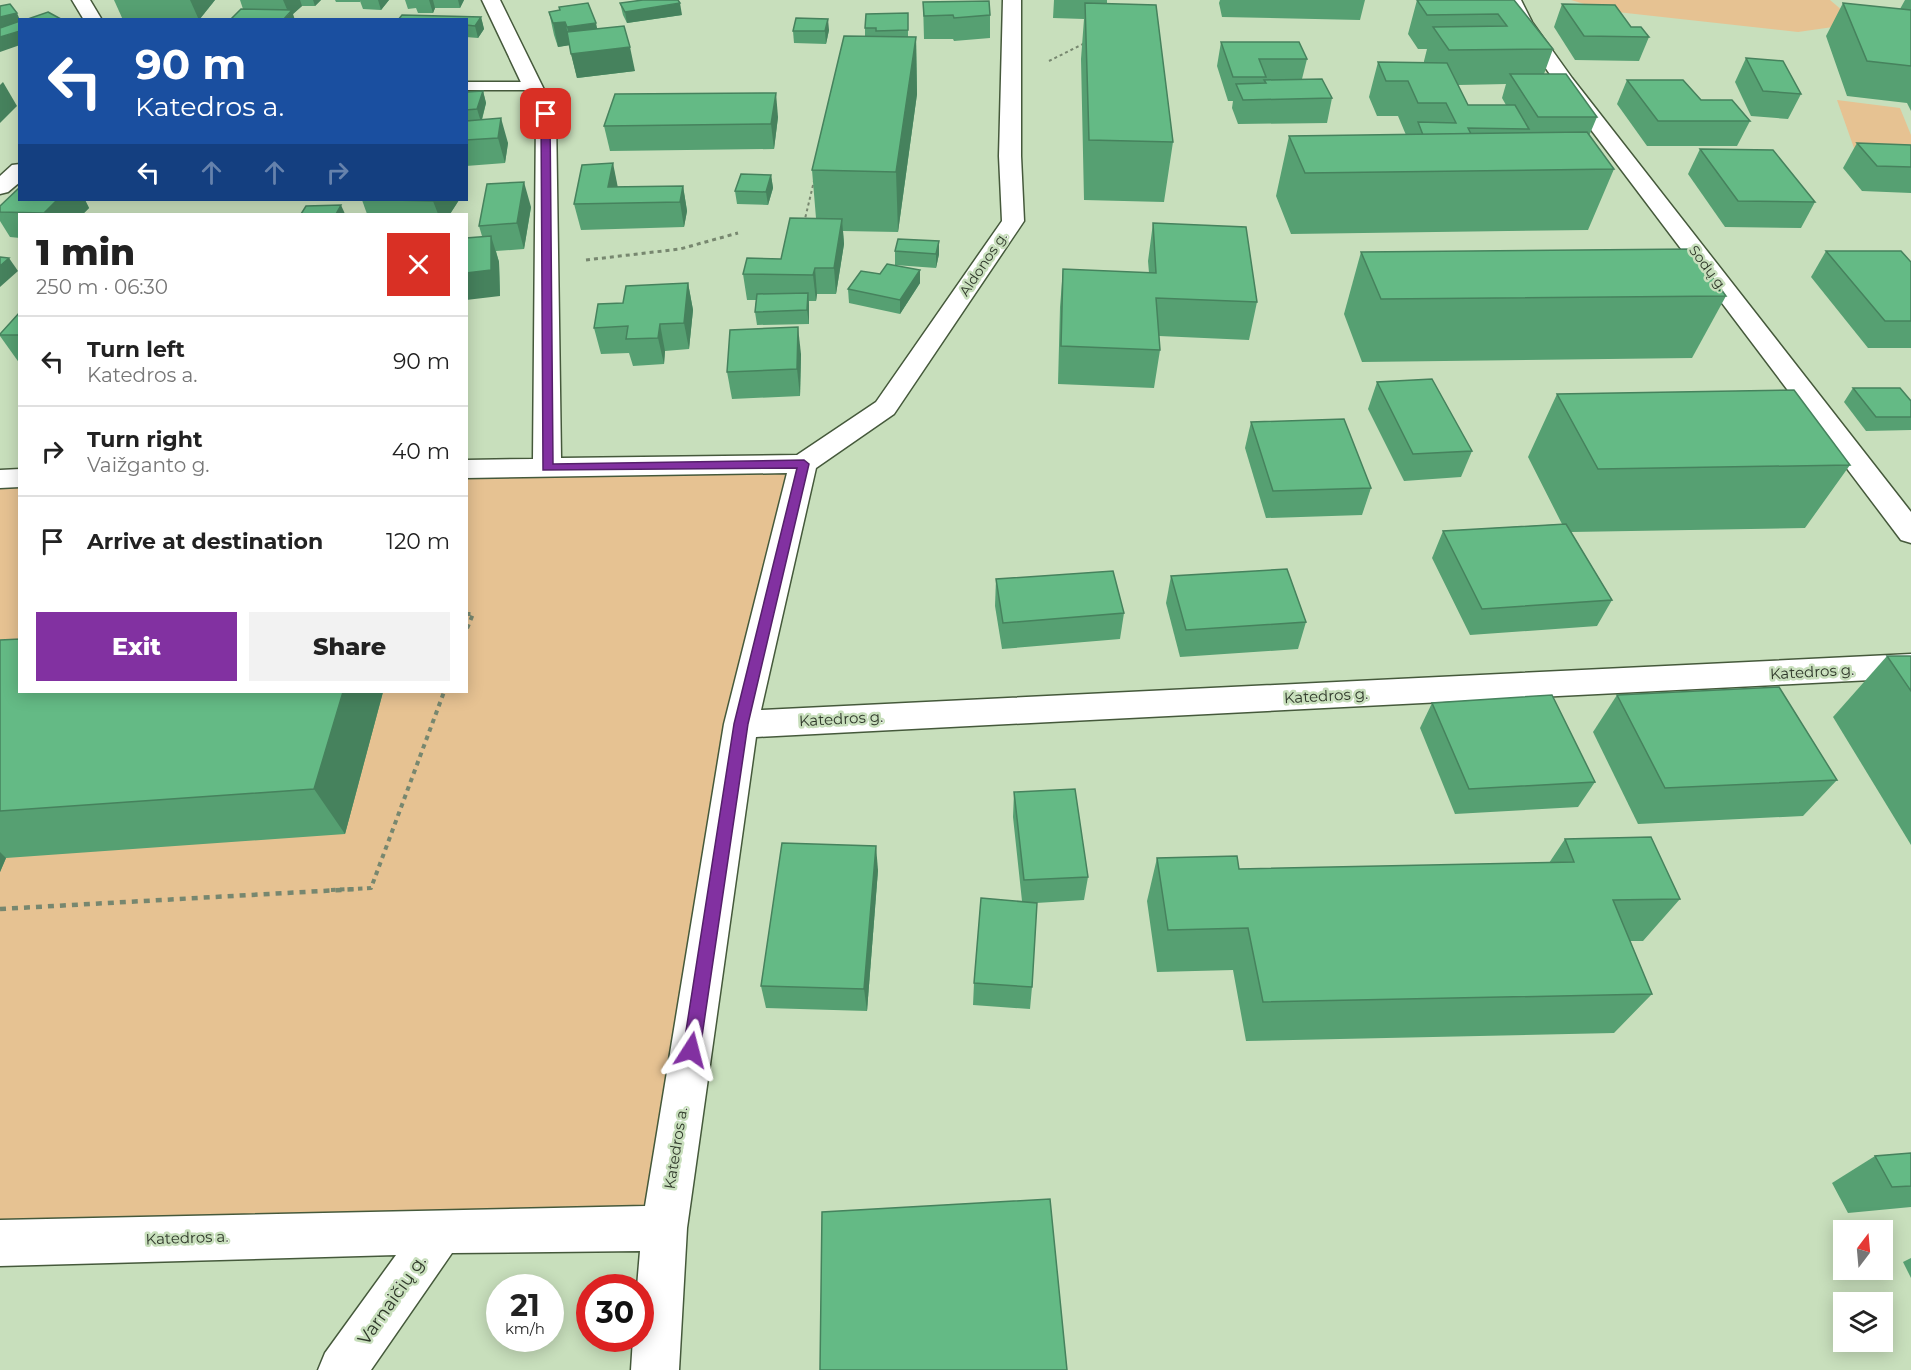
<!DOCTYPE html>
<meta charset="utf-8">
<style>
:root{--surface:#fff;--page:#f2f2f2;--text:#222;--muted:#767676;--line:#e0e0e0;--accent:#8231a1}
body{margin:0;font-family:Montserrat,sans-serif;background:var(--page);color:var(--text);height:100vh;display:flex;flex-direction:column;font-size:22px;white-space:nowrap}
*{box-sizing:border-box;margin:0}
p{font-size:20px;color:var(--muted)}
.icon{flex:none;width:33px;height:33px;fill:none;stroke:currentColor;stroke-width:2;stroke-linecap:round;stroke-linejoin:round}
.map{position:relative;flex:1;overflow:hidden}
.side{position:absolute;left:18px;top:213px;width:450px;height:480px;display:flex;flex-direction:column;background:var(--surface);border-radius:0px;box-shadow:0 3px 15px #0003}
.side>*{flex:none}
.top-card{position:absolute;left:18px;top:18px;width:450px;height:183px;border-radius:0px;box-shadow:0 3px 15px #0003;background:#1a4fa0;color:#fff;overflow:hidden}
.needle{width:39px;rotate:16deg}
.controls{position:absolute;left:1833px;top:1220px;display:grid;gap:12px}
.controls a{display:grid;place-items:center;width:60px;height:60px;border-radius:0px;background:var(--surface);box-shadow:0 3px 15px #0003;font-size:30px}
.speed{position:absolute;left:486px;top:1274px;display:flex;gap:12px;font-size:30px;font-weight:700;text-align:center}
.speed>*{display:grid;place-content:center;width:78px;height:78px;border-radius:50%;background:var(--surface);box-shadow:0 3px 15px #0003;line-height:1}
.speed small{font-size:15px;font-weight:400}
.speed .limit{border:9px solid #d22;background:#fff;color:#111}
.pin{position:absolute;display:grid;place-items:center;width:51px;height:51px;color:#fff;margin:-26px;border-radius:12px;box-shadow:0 3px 9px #0006}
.me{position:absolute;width:66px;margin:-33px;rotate:9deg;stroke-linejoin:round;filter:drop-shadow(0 0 4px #0008)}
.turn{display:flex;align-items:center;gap:21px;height:126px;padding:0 18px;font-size:27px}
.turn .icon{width:78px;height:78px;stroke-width:2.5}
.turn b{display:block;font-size:42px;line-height:51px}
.lanes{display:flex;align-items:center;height:57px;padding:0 18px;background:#0003;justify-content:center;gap:30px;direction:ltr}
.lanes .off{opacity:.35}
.round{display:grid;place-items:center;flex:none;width:63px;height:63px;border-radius:0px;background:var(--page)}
.summary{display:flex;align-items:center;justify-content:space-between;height:102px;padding:0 18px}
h1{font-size:36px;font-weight:800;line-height:45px}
.button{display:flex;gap:12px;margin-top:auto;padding:12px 18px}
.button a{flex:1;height:69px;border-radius:0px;background:var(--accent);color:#fff;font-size:24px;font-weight:800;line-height:69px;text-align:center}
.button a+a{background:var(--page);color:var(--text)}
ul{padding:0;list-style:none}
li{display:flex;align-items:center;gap:18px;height:90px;padding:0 18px;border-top:2px solid var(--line)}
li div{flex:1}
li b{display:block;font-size:22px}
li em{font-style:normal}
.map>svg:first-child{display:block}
</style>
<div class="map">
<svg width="1911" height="1370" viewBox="0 0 1911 1370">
<rect width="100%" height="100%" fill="#c8dfbc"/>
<g fill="#e6c292">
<polygon points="1571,0 1830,0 1843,11 1833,27 1798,32 1608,11"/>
<polygon points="1837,100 1900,108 1911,135 1911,156 1854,148"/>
<polygon points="803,464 664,1228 0,1243 0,479 19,478 20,692 466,692 467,469"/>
</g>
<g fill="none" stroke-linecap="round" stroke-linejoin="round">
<defs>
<polygon id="service" points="466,82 534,82 541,86 534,90 466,90"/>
<g id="minor">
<polygon points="72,0 90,0 102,20 84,20"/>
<polygon points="482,0 500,0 556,114 561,458 797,455 876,402 1002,221 999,156 1003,0 1021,0 1021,156 1024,221 894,414 816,468 761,710 1911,654 1911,678 756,737 687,1228 679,1370 631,1370 633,1338 640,1338 640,1287 637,1287 640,1251 452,1253 371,1370 318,1370 325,1353 396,1255 0,1266 0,1220 645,1206 724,724 787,473 466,478 466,460 533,459 536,114"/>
<polygon points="1503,0 1521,0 1532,22 1572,78 1911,512 1911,543 1901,540 1558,86 1514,22"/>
<polygon points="20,164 20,182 8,192 0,194 0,176 12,165"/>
<polygon points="20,469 20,487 0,488 0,470"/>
</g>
</defs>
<use href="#service" stroke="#45593b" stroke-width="3"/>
<use href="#minor" stroke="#45593b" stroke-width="3"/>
<g stroke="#77876f" stroke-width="2" stroke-dasharray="3 3" stroke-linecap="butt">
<polyline points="1049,61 1085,43"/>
<polyline points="804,223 814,181"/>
</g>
<polyline stroke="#77876f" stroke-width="3" stroke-dasharray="4 4" stroke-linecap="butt" points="586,260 680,249 738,233"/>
<g stroke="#77876f" stroke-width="4" stroke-dasharray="4.5 4.5" stroke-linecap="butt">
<polyline points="466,614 473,614 466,631"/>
<polyline points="331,890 371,888 444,692"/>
</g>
<polyline stroke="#77876f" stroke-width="4.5" stroke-dasharray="6 6" stroke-linecap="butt" points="0,909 358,889"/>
<use href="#service" fill="#fff" fill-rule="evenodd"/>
<use href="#minor" fill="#fff" fill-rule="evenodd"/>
</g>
<g fill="#56a072" fill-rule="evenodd">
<polygon points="114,0 215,0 199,20 123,20"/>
<polygon points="240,0 321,0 315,6 302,6 293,14 243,9"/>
<polygon points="335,0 389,0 381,10 363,9 360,1 360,2 336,2"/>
<polygon points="405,0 464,0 460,8 435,8 433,13 418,13 416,8 408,9"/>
<polygon points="1054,0 1107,0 1107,4 1173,142 1164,202 1084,200 1081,59 1084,19 1053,18"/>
<polygon points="1220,0 1365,0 1360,20 1222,17 1219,3"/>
<path d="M1417 0H1514L1553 49 1544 74 1597 117 1589 136 1614 169 1588 230 1291 234 1276 196 1289 136 1406 135 1398 116H1377L1369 97 1378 62H1424V61L1427 49H1418L1408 34ZM1506 84 1502 98 1506 105H1468L1458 85Z"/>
<polygon points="1905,0 1911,0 1911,111 1907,103 1847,96 1826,36 1843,3 1900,9"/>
<polygon points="923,2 990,15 990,38 954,41 953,39 924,39"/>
<polygon points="620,3 682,15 627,23 623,15"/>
<polygon points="1562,4 1631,27 1649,37 1639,61 1575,60 1554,27"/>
<polygon points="559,7 597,29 635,71 577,78 569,45 558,47 554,35 549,12 560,10"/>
<polygon points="908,13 908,37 916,37 917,94 898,232 843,231 844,244 836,294 817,294 816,301 809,301 809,324 757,325 755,312 756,300 747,300 743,274 781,259 816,218 812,170 865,36 865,28"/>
<polygon points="481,17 484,29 478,38 466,37 466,20"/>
<polygon points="829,30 826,44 794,43 793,31"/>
<polygon points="1221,42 1307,59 1302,79 1332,98 1327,123 1238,124 1232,108 1233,101 1228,101 1217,66"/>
<polygon points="1746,58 1801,94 1788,119 1751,116 1735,82"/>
<polygon points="1627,80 1701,100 1750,121 1737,146 1647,146 1617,104"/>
<polygon points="483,91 486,103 482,120 508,143 505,163 466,166 466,92"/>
<polygon points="778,117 774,149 610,151 604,126"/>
<polygon points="1857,143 1911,145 1911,193 1862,191 1843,168"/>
<polygon points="1700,149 1815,202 1801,228 1725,227 1688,174"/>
<polygon points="771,175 773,188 768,205 737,204 735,191"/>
<polygon points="683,186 687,211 684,227 581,230 574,204 618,187"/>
<polygon points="20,200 85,200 89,208 83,214 20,214 20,238 10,237 0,221 0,206"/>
<polygon points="362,200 459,200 450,214 367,214"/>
<polygon points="531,207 524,249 496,251 499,262 500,296 479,226"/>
<polygon points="1153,223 1257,302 1249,340 1159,336 1160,350 1154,388 1058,384 1060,307 1063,269 1149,273 1148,261"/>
<polygon points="895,251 939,254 936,268 895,265"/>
<polygon points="1826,251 1911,262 1911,348 1868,348 1811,277"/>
<polygon points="1361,252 1726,296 1692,358 1362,362 1344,314"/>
<polygon points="920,270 920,283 900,314 849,303 848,289"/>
<polygon points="688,283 693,310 689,349 665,351 664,364 633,366 629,353 601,354 594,328 623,303"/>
<polygon points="20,312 20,364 0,336 0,334"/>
<polygon points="801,354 800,396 732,399 727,372"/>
<polygon points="1377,382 1472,451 1461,477 1404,481 1368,409"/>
<polygon points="1853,388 1911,401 1911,430 1866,431 1844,402"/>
<polygon points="1557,394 1850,465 1805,528 1571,532 1612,600 1597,626 1470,635 1432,558 1443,531 1562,524 1528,457"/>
<polygon points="1251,422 1371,488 1362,515 1266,518 1245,448"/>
<polygon points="1171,576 1306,622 1298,649 1180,657 1166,603"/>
<polygon points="996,579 1124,613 1120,639 1002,649 995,606"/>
<polygon points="0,640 20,692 383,692 345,834 6,858 0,872"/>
<polygon points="1887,656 1911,656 1911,845 1833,717"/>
<polygon points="1617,695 1837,780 1803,816 1638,824 1593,732"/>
<polygon points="1432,703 1595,782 1578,807 1455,814 1420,728"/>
<polygon points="1014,792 1088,877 1084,900 1036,903 1032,987 1030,1009 973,1005 974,983 1022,901 1013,817"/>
<polygon points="1565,839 1680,899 1643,941 1630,941 1652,994 1614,1033 1246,1041 1233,970 1157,972 1147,901 1157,858 1239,869 1549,863"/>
<polygon points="878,870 867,1011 766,1008 761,986"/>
<polygon points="1911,1153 1911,1207 1848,1213 1832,1183 1875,1156"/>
<polygon points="1911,1258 1911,1278 1903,1262"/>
</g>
<g fill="#46825d">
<polygon points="190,0 215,0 199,20"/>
<polygon points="283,0 300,0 302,6 293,14 295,20 283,20 289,14"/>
<polygon points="313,0 321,0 315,6"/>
<polygon points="378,0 389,0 381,10"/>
<polygon points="429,0 433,0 435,8 433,13"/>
<polygon points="458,0 464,0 460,8"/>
<polygon points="680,3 682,15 627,23 625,12"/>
<polygon points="17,13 20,20 20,26 0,31 0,17"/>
<polygon points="481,17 484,29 478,38 475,26"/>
<polygon points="828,19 829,30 826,44 825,31"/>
<polygon points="565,22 571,45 558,47 553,23"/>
<polygon points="596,23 601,46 573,50 567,27"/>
<polygon points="20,31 20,45 0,52 0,37"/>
<polygon points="916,37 917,94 898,232 896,172"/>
<polygon points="630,47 635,71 577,78 571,54"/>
<polygon points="3,82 17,106 0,123 0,85"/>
<polygon points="483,91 486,103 481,122 477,109"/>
<polygon points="776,93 778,117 774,149 771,124"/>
<polygon points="501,118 508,143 505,163 498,138"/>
<polygon points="613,163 618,188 608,187"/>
<polygon points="771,175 773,188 768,205 766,192"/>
<polygon points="524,182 531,207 524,249 517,223"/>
<polygon points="683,186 687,211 684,227 680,202"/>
<polygon points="57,200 85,200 89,208 83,214 45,214 44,213"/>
<polygon points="434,200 459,200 450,214 438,214 433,201"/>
<polygon points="341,205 345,214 336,214"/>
<polygon points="842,219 844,244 836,294 834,268"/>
<polygon points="491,236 499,262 500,296 466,300 466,273"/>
<polygon points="939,241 939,254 936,268 936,254"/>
<polygon points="9,258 18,271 0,287 0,266"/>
<polygon points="815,268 817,294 816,301 813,275"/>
<polygon points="920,270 920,283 900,314 900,300"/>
<polygon points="688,283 693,310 689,349 684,323"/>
<polygon points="808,293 809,306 809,324 807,310"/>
<polygon points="660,324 665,351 664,364 658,338"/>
<polygon points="798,327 801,354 800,396 797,369"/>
<polygon points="343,692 383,692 345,834 314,789"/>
<polygon points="876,846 878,870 867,1011 864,989"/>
<polygon points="0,852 6,858 0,872"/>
</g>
<g fill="#64ba85" stroke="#46825d" stroke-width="1.5">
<polygon points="643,0 678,0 680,3 625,12 620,3"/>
<polygon points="1417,0 1514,0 1553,49 1449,50 1433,27 1507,26 1498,14 1427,15"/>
<polygon points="989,1 990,15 954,18 953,15 924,16 923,2"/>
<polygon points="588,3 596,23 567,27 565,22 553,23 549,12 560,10 559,7"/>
<polygon points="1085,3 1156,5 1173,142 1089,140"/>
<polygon points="1843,3 1911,10 1911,66 1867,61"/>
<polygon points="10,4 17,13 0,17 0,6"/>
<polygon points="1562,4 1615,5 1631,27 1641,27 1649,37 1584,36"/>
<polygon points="241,9 292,10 283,20 230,20"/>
<polygon points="48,12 59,18 54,20 25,20"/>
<polygon points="908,13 908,30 876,31 876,28 865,28 866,14"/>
<polygon points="402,15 481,17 475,26 466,25 466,20 398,20"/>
<polygon points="796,18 828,19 825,31 793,31"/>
<polygon points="20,21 20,31 0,37 0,28"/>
<polygon points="624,26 630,47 571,54 567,32"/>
<polygon points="844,36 916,37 896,172 812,170"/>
<polygon points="1221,42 1299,42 1307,59 1259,59 1266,77 1233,77"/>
<polygon points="1746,58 1783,61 1801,94 1763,91"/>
<polygon points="1378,62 1447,63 1468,105 1515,105 1529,129 1468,128 1471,134 1423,135 1418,122 1456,123 1446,103 1418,103 1408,81 1386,81"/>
<polygon points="1510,74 1566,74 1597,117 1538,117"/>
<polygon points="1322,79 1332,98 1243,100 1236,84 1266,83 1264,80"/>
<polygon points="1627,80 1683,80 1701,100 1732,100 1750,121 1658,121"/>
<polygon points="483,91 477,109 466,110 466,92"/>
<polygon points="776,93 771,124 604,126 615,94"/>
<polygon points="501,118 498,138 466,140 466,121"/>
<polygon points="1587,132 1614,169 1305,173 1289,136"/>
<polygon points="1857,143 1911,145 1911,167 1877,166"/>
<polygon points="1700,149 1773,150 1815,202 1738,201"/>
<polygon points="613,163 608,187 683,186 680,202 574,204 582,165"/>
<polygon points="741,174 771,175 766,192 735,191"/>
<polygon points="524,182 517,223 479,226 487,184"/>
<polygon points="20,187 20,200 57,200 44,213 0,212 0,206"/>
<polygon points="392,200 434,200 433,201"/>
<polygon points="341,205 336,214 301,214 306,206"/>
<polygon points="790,218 842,219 834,268 815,268 813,275 743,274 747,258 781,259"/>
<polygon points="1153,223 1246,227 1257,302 1156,298 1160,350 1061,346 1063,269 1156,273"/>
<polygon points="491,236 491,270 466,273 466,238"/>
<polygon points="898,239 939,241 936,254 895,251"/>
<polygon points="1692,249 1726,296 1381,299 1361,252"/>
<polygon points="1826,251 1901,251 1911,262 1911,321 1885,321"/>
<polygon points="0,257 9,258 0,266"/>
<polygon points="887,264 920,270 900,300 848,289 861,271 880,274"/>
<polygon points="688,283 684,323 660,324 658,338 626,339 628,326 594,328 598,304 623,303 626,286"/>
<polygon points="808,293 807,310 755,312 757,294"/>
<polygon points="20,312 20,335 0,335 0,334"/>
<polygon points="798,327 797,369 727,372 730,330"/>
<polygon points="1432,379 1472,451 1413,454 1377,382"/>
<polygon points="1853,388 1900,388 1911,401 1911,417 1876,417"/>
<polygon points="1794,390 1850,465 1598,469 1557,394"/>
<polygon points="1344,419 1371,488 1273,491 1251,422"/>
<polygon points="1566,524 1612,600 1482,609 1443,531"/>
<polygon points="1287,569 1306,622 1186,630 1171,576"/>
<polygon points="1113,571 1124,613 1003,623 996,579"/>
<polygon points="20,639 20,692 343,692 314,789 0,811 0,640"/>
<polygon points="1887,656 1911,656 1911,691"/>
<polygon points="1779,687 1837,780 1665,788 1617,695"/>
<polygon points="1552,695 1595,782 1469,789 1432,703"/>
<polygon points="1075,789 1088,877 1024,880 1014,792"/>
<polygon points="1651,837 1680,899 1613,900 1652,994 1263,1002 1248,928 1168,930 1157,858 1237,856 1239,869 1574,862 1565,839"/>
<polygon points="782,843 876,846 864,989 761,986"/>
<polygon points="981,898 1037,903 1032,987 974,983"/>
<polygon points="1911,1153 1911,1186 1892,1187 1875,1156"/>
<polygon points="1050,1199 1067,1370 820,1370 822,1212"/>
</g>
<polygon fill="#8231a1" stroke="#542069" stroke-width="1.5" points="546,111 550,114 553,464 804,460 809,464 748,724 700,1050 697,1056 691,1058 685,1056 683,1050 734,724 797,468 543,470 541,114"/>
<g text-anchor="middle" stroke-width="5" stroke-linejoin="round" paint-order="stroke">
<g font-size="14" fill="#2f382a" stroke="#c8dfbc">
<text transform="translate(983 264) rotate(-56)" y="5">Aldonos g.</text>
<text transform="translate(1708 268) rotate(53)" y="5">Sodų g.</text>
</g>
<g font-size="15" fill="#2f382a" stroke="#c8dfbc">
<text transform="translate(1812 672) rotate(-3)" y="5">Katedros g.</text>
<text transform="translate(1326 696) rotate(-3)" y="5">Katedros g.</text>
<text transform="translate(841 719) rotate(-3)" y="5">Katedros g.</text>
<text transform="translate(676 1148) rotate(-81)" y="5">Katedros a.</text>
<text transform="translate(187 1238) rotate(-2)" y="5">Katedros a.</text>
</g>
<g font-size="18" fill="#2f382a" stroke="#c8dfbc">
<text transform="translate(392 1300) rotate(-55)" y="6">Varnaičių g.</text>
</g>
</g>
</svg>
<div class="controls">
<a><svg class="needle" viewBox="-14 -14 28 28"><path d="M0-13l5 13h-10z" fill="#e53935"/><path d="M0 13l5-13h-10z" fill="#767676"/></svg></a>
<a><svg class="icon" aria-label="layers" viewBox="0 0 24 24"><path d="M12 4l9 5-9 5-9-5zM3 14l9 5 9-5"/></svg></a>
</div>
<div class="speed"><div>21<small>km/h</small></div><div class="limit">30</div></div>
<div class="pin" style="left:546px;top:114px;background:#d93025"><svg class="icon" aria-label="arrive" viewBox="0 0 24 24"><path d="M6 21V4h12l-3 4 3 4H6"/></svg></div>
<svg class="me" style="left:691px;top:1050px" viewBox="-20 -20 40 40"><path d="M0-17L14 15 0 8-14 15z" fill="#8231a1" stroke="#fff" stroke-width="4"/></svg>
<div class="top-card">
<div class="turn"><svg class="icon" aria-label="left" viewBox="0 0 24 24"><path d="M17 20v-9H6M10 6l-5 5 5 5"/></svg><div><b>90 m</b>Katedros a.</div></div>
<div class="lanes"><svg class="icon" aria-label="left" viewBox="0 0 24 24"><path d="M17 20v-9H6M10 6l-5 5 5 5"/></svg><svg class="icon off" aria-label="ahead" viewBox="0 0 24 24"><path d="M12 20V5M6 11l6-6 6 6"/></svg><svg class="icon off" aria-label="ahead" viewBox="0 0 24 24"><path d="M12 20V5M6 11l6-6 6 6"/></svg><svg class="icon off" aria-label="right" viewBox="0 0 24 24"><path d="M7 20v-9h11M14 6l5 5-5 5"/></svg></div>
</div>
<section class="side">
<div class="summary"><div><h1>1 min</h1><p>250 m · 06:30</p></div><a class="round" style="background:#d93025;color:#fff"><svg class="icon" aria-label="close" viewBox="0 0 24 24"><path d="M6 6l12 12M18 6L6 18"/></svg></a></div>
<ul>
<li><svg class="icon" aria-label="left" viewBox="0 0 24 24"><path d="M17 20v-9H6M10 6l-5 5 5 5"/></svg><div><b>Turn left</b><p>Katedros a.</p></div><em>90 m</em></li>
<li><svg class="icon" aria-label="right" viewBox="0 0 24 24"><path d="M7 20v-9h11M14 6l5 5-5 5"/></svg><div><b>Turn right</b><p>Vaižganto g.</p></div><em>40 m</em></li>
<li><svg class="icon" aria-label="arrive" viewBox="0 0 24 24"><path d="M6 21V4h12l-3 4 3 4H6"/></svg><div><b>Arrive at destination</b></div><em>120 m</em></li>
</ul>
<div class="button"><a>Exit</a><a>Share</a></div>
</section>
</div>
